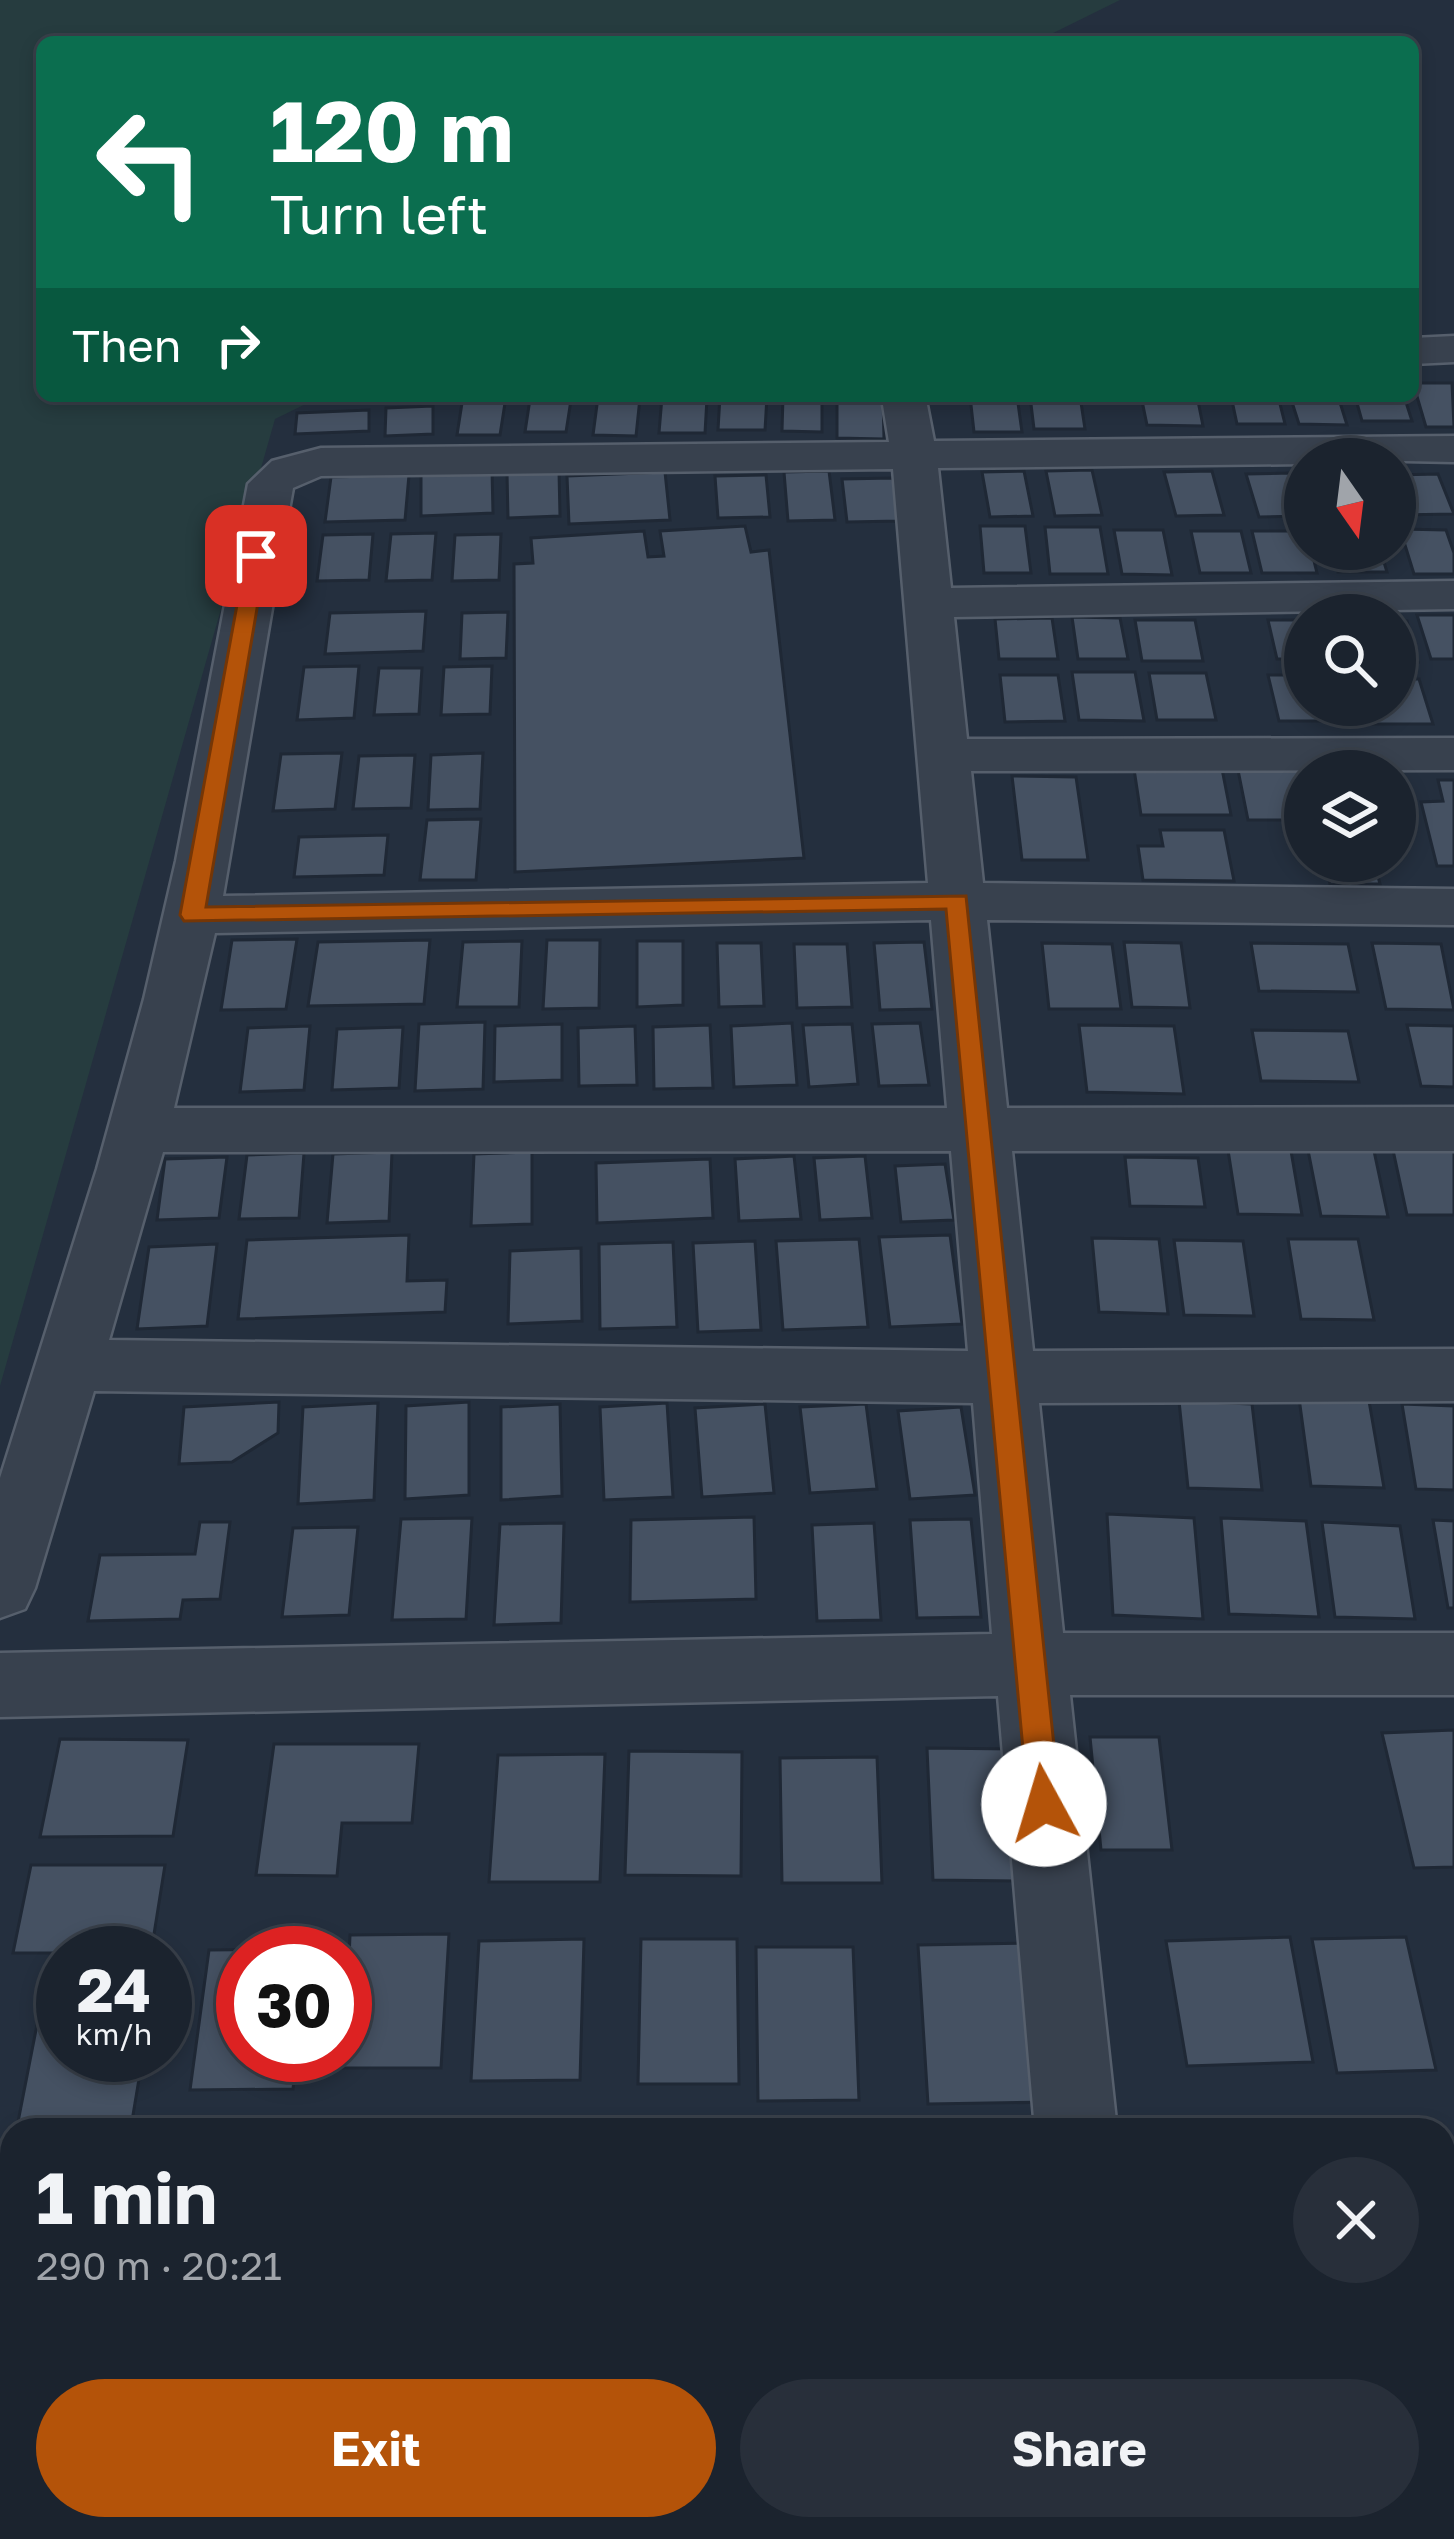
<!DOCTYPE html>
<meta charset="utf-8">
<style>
:root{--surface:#1b232e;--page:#282f3a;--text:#f1f3f6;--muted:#a0a4aa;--line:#39404a;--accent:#b45309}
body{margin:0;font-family:"Golos Text",sans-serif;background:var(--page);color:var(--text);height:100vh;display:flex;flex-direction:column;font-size:45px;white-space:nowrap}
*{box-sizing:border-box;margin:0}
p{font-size:39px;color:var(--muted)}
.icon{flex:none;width:66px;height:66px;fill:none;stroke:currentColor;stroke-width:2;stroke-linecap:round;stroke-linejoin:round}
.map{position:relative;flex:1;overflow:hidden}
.panel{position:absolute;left:0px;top:2118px;width:1455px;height:423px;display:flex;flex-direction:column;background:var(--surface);border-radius:36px 36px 0 0;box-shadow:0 6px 18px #0003,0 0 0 3px var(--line)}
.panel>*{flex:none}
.banner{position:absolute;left:36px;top:36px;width:1383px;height:366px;border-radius:18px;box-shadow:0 6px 18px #0003,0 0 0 3px var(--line);background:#0b6e4f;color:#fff;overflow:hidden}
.needle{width:78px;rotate:166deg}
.tools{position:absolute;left:1284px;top:438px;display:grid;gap:24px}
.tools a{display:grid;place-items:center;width:132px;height:132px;border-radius:50%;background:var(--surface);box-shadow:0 6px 18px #0003,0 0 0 3px var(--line);font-size:60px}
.speed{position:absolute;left:36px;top:1926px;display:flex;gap:24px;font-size:60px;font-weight:700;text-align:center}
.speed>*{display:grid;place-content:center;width:156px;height:156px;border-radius:50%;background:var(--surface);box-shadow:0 6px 18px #0003,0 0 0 3px var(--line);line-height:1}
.speed small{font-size:30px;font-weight:400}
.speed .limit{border:18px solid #d22;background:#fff;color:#111}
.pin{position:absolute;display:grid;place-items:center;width:102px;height:102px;color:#fff;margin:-51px;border-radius:24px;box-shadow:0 6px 18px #0006}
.me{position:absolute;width:132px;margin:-66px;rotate:354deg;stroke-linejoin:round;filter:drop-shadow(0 0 9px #0008)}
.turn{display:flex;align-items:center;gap:42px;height:252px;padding:0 36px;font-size:54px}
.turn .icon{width:156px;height:156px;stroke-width:2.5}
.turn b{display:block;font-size:84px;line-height:102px}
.then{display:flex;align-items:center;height:114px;padding:0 36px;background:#0003;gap:24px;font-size:45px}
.round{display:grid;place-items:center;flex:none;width:126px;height:126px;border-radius:63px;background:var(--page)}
.headline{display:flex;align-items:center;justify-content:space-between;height:204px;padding:0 36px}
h1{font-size:72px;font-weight:700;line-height:90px}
.action{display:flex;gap:24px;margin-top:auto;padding:24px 36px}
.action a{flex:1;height:138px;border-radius:72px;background:var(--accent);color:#fff;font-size:48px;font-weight:700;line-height:138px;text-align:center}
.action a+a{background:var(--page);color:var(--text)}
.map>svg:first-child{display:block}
</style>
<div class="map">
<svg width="1454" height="2539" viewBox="0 0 1454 2539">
<rect width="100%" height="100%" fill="#242f3e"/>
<polygon fill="#263c3f" points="0,0 1120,0 1035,42 42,42 42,396 322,396 275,419 0,1386"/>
<g fill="#455162" stroke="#1f2835" stroke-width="3">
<polygon points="1413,383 1452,383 1454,427 1426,427"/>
<polygon points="720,396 767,396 765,430 718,430"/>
<polygon points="783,396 822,396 822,432 782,431"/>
<polygon points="837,396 883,396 884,439 837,438"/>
<polygon points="970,396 1017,396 1022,432 974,432"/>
<polygon points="1030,396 1080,396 1085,429 1034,429"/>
<polygon points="1141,396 1197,396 1203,426 1147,425"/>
<polygon points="1231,396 1278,396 1285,424 1237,424"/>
<polygon points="1290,396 1338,396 1347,425 1299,424"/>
<polygon points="1355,396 1404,396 1412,421 1362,421"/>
<polygon points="598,397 640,398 636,436 593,435"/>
<polygon points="662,397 707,398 705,433 659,433"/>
<polygon points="530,399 571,400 566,432 525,432"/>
<polygon points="462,403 505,403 500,435 457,435"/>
<polygon points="433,406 433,434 385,436 386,408"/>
<polygon points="369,410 369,431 295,434 297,413"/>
<polygon points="492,470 493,513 421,516 421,474"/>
<polygon points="1092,470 1102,515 1055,516 1046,471"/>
<polygon points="559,471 560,516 508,518 507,473"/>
<polygon points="829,471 835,520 788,521 784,472"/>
<polygon points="1024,471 1033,516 990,517 982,472"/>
<polygon points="1212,471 1224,515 1176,516 1164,472"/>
<polygon points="665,472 670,520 569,524 567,476"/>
<polygon points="1293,473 1305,516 1259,517 1246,474"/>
<polygon points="1438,474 1454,514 1396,515 1395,475"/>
<polygon points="409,475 405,520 325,522 331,477"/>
<polygon points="766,475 770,517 718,518 715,476"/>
<polygon points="893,478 899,521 847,522 842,479"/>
<polygon points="745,526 751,552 769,550 804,858 515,872 514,564 533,563 531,538 644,531 648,557 664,556 660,531"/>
<polygon points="980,526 1025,526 1031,573 984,573"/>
<polygon points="1045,527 1100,527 1108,574 1050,574"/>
<polygon points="1400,529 1446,530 1454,553 1454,574 1414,574"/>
<polygon points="1114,530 1163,530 1172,575 1122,574"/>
<polygon points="1191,531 1241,531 1251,573 1200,573"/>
<polygon points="1252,531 1305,531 1305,549 1311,549 1317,573 1262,573"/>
<polygon points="436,533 432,580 386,581 391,534"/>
<polygon points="373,534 369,580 317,581 323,535"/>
<polygon points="501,534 499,580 452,581 455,535"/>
<polygon points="1332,549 1380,549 1387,572 1338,572"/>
<polygon points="426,611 423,651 325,654 330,613"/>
<polygon points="508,612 506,658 460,659 462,613"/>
<polygon points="1417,615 1454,615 1454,659 1431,659"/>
<polygon points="1072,617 1120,618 1128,659 1078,659"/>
<polygon points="1052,618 1058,659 999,659 995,619"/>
<polygon points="1135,620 1195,620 1203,661 1142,661"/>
<polygon points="1268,620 1305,620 1305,659 1277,659"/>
<polygon points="1395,621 1407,621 1418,662 1395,662"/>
<polygon points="359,666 354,718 297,720 304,667"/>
<polygon points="492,666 490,714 441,715 444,667"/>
<polygon points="379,668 422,668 419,714 374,715"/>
<polygon points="1072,672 1135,672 1144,721 1079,720"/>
<polygon points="1149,673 1206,673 1216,720 1157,720"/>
<polygon points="1000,675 1058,675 1065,721 1005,722"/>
<polygon points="1268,675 1305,675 1305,705 1338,705 1342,721 1279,721"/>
<polygon points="1395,679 1419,679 1433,724 1363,724 1358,705 1395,705"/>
<polygon points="342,753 335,809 273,811 281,754"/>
<polygon points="483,753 480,809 428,810 431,755"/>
<polygon points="415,755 411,808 353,809 359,756"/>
<polygon points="1134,769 1222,769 1231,815 1141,815"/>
<polygon points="1238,770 1306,770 1305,820 1248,820"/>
<polygon points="1012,776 1076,777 1088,860 1022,860"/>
<polygon points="1438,780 1454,780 1454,866 1437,866 1421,802 1443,801"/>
<polygon points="481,819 476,880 420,880 427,820"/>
<polygon points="1160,830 1224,830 1234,881 1143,880 1138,846 1163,846"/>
<polygon points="388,835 384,875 294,877 299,837"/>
<polygon points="1324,861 1374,861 1380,884 1330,884"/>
<polygon points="297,939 286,1009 221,1010 232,940"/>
<polygon points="430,940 424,1004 308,1006 318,942"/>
<polygon points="547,940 600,940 599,1008 543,1009"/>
<polygon points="522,941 519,1007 457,1007 463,942"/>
<polygon points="637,941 683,941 683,1005 637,1007"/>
<polygon points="924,942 932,1009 880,1010 874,943"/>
<polygon points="1124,942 1181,943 1190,1008 1132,1007"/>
<polygon points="717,943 761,943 764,1006 719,1007"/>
<polygon points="1042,943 1112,944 1121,1009 1049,1009"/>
<polygon points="1251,943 1348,944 1358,992 1259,991"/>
<polygon points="1372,943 1441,944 1454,1010 1386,1009"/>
<polygon points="794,944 847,944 852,1007 797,1008"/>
<polygon points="485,1022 483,1089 415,1091 419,1024"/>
<polygon points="792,1023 797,1085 734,1087 731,1026"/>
<polygon points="920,1023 929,1085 879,1086 872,1024"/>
<polygon points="562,1024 562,1080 494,1082 495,1026"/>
<polygon points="852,1024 858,1084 809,1087 803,1025"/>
<polygon points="710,1025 713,1088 654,1089 653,1027"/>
<polygon points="1079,1025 1174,1026 1184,1094 1087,1092"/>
<polygon points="1407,1025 1454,1026 1454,1087 1421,1086"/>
<polygon points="310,1026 304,1090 240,1092 248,1028"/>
<polygon points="635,1026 637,1085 579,1086 578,1028"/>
<polygon points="403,1027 399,1088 332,1090 337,1029"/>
<polygon points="1252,1030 1348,1031 1359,1082 1261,1081"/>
<polygon points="1228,1150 1291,1151 1302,1215 1238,1214"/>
<polygon points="1308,1150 1374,1151 1388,1217 1321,1216"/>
<polygon points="1393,1150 1454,1151 1454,1215 1407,1215"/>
<polygon points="392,1152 389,1221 327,1223 333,1154"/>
<polygon points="532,1152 532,1224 471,1226 474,1154"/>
<polygon points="304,1153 299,1218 239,1219 247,1155"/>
<polygon points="794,1156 801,1219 739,1221 735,1159"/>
<polygon points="865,1156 872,1218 820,1220 814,1158"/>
<polygon points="227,1157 219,1218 157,1220 165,1159"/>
<polygon points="1125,1157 1198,1158 1205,1207 1130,1206"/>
<polygon points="710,1159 713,1218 597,1223 596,1163"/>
<polygon points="945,1164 954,1220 901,1222 895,1166"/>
<polygon points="409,1235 407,1281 447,1280 445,1312 238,1319 247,1240"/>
<polygon points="950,1235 962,1324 890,1327 879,1237"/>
<polygon points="1092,1238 1159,1239 1168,1314 1099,1312"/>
<polygon points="859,1239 868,1327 783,1330 776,1241"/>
<polygon points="1288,1239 1358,1239 1374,1320 1301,1319"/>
<polygon points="1174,1240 1243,1241 1254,1316 1184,1315"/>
<polygon points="755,1241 761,1330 698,1332 693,1243"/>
<polygon points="673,1242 677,1327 600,1329 599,1244"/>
<polygon points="217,1244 207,1326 137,1329 149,1247"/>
<polygon points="581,1248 582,1321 508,1324 510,1251"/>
<polygon points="1299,1398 1369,1401 1384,1488 1311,1486"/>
<polygon points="1179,1401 1252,1404 1262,1490 1188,1488"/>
<polygon points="279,1402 278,1433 232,1462 179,1464 184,1407"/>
<polygon points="469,1402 469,1495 405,1499 406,1406"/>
<polygon points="378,1403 374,1500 298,1504 303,1407"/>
<polygon points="667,1403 673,1497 604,1500 600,1407"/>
<polygon points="560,1404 562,1496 501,1500 501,1407"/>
<polygon points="765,1404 774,1493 702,1497 695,1408"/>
<polygon points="866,1404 877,1489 810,1493 800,1407"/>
<polygon points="1402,1404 1454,1406 1454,1490 1416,1489"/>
<polygon points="961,1407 975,1495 910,1499 898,1411"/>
<polygon points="1107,1514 1194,1518 1203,1619 1113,1615"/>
<polygon points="754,1517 756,1599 630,1602 631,1520"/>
<polygon points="472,1518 466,1619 392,1620 401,1519"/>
<polygon points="1221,1518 1306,1521 1319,1617 1229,1614"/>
<polygon points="971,1519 981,1617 917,1618 910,1520"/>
<polygon points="1433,1520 1454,1521 1454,1608 1448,1608"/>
<polygon points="200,1522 230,1522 220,1599 183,1600 180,1619 88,1621 100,1555 195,1554"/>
<polygon points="1322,1522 1400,1526 1415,1619 1335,1617"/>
<polygon points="564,1523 561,1623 494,1625 500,1524"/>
<polygon points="874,1523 881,1620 817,1621 812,1525"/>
<polygon points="358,1527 349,1615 282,1617 293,1528"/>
<polygon points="1454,1730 1454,1867 1414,1868 1382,1733"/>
<polygon points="1090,1737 1159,1737 1172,1850 1101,1850"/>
<polygon points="60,1739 188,1740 173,1836 40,1837"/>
<polygon points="274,1744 419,1744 412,1823 342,1823 337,1876 256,1875"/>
<polygon points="927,1748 1014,1749 1025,1881 933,1880"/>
<polygon points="629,1751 742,1752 741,1876 625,1875"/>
<polygon points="605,1754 600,1882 489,1882 498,1755"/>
<polygon points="877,1757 882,1883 782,1883 780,1758"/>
<polygon points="31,1865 165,1865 151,1953 13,1953"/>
<polygon points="449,1934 441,2068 336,2068 338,2055 345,2055 350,1935"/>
<polygon points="1290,1937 1313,2062 1187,2066 1166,1941"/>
<polygon points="1406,1937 1436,2070 1337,2073 1312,1939"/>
<polygon points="584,1939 580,2080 471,2081 479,1941"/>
<polygon points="641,1939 737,1939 739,2084 638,2084"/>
<polygon points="1041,1943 1056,2102 928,2104 918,1945"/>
<polygon points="756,1947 853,1947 859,2100 758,2101"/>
<polygon points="308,1949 308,1953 243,1953 243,2055 297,2055 293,2089 190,2090 209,1950"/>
<polygon points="44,1989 63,1989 63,2055 143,2055 132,2121 18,2122"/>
<polygon points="1443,2255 1454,2255 1454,2398 1443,2399"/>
<polygon points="0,2287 12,2287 12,2390 0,2454"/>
<polygon points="1454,2440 1454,2539 1394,2539 1392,2529 1443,2529 1443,2441"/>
<polygon points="14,2529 145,2529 144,2539 12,2539"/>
<polygon points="423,2529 565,2529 564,2539 422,2539"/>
<rect x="676" y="2529" width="155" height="10"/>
<polygon points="1257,2529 1339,2529 1341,2539 1258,2539"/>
<polygon points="272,2533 402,2533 401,2539 271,2539"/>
</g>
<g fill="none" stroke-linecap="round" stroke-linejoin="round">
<defs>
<g id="minor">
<polygon points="1454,336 1454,362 1413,364 1413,338"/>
<path d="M887 396H931L927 405 934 441 1454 436V462L1305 459V464L938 468 951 588 1454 581V609L954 617 967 739 1454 738V770L971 771 983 883 1454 889V925L987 920 1007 1108 1454 1107V1151H1012L1033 1351 1454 1349V1401L1039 1403 1063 1633H1454V1695H1070L1117 2130H1035L998 1696 0 1717V1653L992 1634 973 1403 94 1391 35 1588 25 1609 0 1618V1478L97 1169 144 999 176 861 248 484 272 461 321 448 889 442 883 405ZM893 469 928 883 223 896 284 538 293 488 321 476ZM931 920 947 1108H174L215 933ZM951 1151 968 1351 109 1340 163 1152Z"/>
<rect x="1443" y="2164" width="11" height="84"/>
<polygon points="0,2169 12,2170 12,2254 0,2253"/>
<polygon points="134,2529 224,2529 222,2539 132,2539"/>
<rect x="558" y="2529" width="90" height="10"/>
<polygon points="1069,2529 1159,2529 1160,2539 1070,2539"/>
</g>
</defs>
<use href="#minor" stroke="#565f6c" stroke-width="5"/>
<use href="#minor" fill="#38414e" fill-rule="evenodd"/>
</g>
<polygon fill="#b45309" stroke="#753606" stroke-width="3" points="256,549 266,556 206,907 966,896 1060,1804 1055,1814 1044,1819 1033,1814 1028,1804 946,909 184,921 180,915 246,556"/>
</svg>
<div class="tools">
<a><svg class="needle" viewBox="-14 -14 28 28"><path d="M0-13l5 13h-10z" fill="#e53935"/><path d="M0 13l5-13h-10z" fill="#a0a4aa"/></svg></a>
<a><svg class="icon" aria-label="search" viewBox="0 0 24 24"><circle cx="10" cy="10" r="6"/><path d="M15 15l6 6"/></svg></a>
<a><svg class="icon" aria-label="layers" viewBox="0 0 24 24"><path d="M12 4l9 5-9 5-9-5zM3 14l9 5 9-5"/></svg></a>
</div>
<div class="speed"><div>24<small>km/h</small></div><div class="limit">30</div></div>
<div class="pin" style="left:256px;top:556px;background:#d93025"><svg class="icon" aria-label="arrive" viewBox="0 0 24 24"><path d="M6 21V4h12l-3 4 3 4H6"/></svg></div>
<svg class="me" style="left:1044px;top:1804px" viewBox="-20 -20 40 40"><circle r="19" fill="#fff"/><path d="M0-13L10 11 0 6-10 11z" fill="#b45309"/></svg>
<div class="banner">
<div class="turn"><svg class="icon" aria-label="left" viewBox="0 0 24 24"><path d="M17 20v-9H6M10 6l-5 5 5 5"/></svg><div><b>120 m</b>Turn left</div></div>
<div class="then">Then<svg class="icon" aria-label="right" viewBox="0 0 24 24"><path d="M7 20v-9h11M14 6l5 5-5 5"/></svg></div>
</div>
<section class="panel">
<div class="headline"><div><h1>1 min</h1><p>290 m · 20:21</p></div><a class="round"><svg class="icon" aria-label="close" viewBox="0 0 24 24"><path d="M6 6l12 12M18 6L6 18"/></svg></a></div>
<div class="action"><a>Exit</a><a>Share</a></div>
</section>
</div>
